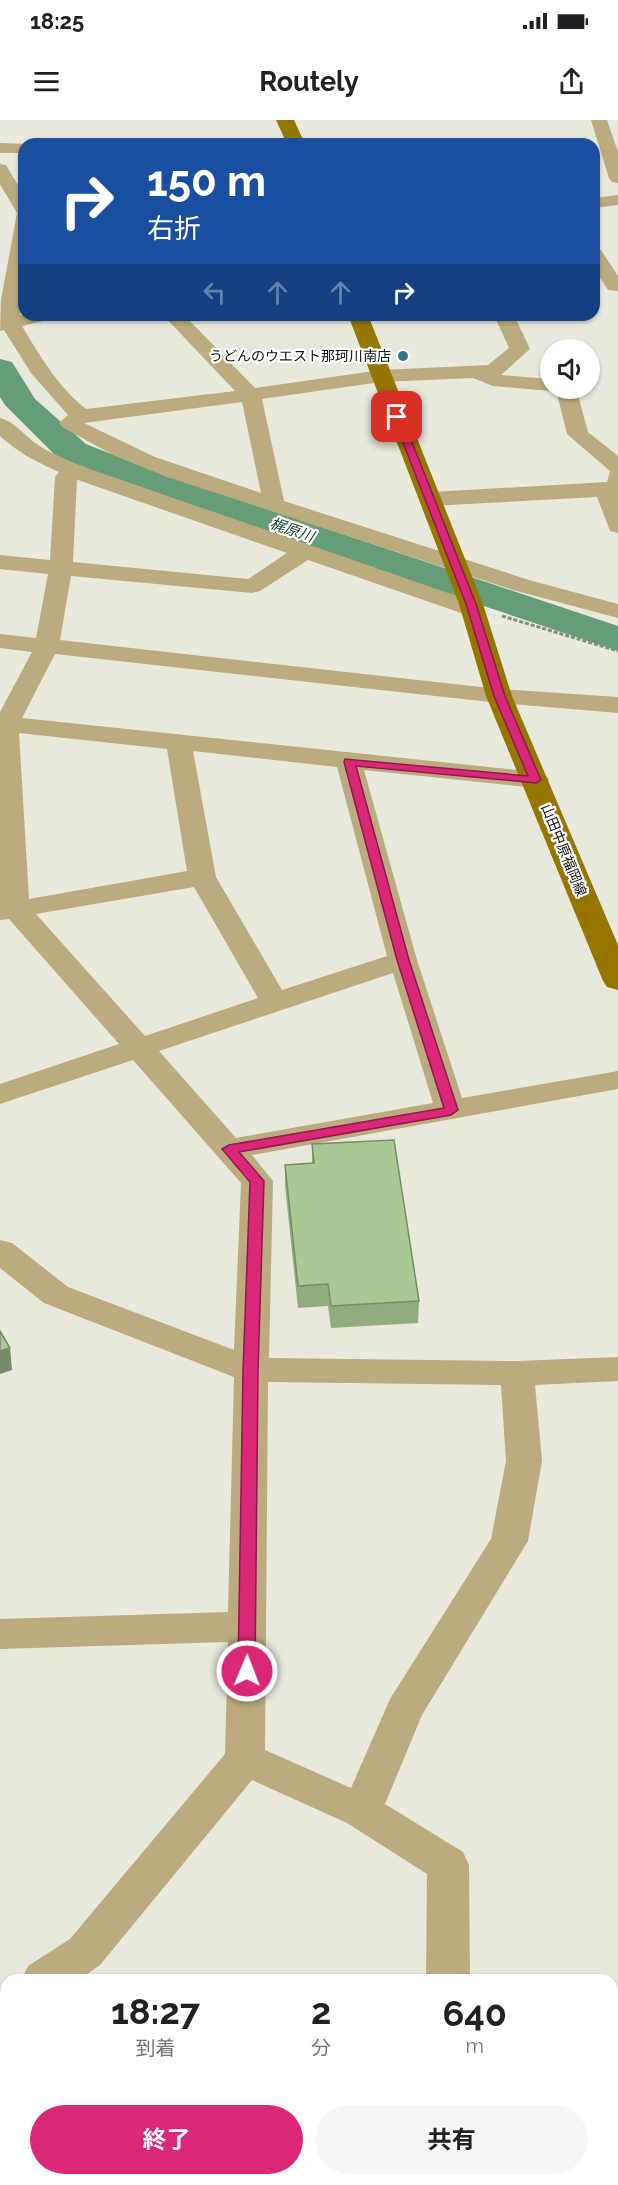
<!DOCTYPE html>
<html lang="ja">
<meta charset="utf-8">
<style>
:root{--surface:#fff;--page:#f6f6f6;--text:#202124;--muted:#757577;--accent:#db2777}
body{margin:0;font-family:Raleway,"Noto Sans JP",sans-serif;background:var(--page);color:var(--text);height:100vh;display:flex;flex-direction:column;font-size:22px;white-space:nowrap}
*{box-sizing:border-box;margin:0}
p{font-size:20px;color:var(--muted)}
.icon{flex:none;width:33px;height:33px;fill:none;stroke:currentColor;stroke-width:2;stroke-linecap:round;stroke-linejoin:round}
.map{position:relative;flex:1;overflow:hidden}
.sheet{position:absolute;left:0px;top:1854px;width:618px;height:212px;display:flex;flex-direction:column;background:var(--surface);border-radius:18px 18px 0 0;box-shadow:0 2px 4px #0004}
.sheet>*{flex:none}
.banner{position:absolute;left:18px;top:18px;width:582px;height:183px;border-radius:18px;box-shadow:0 2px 4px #0004;background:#1a4fa0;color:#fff;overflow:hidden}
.fabs{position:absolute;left:540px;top:219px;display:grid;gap:12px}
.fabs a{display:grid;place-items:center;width:60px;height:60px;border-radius:50%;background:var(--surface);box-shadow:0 2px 4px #0004;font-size:30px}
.pin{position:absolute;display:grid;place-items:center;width:51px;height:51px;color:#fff;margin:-26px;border-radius:12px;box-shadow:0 3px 9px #0006}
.me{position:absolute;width:66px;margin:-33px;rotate:1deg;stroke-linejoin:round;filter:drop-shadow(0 0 4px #0008)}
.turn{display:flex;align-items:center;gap:21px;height:126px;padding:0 30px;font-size:27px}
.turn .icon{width:78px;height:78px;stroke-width:2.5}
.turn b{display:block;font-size:42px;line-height:51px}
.lanes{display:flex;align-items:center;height:57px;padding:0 30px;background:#0003;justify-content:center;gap:30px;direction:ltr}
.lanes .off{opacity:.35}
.eta{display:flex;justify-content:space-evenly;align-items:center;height:102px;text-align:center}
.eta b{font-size:36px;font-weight:700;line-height:42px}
.button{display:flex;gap:12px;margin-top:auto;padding:12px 30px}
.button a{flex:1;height:69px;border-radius:36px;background:var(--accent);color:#fff;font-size:24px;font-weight:700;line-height:69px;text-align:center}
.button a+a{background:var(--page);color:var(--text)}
.status{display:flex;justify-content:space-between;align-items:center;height:42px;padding:0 30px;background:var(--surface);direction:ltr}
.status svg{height:16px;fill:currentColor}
header{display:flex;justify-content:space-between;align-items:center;height:78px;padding:0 30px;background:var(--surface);font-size:27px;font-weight:700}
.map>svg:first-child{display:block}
</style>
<div class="status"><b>18:25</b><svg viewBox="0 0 49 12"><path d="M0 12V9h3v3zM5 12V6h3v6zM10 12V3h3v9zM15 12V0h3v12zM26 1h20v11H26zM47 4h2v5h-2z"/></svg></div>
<header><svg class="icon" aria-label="menu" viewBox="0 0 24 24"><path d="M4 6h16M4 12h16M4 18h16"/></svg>Routely<svg class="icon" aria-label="share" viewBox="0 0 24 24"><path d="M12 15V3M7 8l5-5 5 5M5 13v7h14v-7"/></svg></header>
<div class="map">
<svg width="618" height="2065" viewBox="0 0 618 2065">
<rect width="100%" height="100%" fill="#e8e9dc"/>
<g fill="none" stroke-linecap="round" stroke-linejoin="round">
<polygon fill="#669d79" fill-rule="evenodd" points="0,239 12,242 35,279 86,324 154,351 618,506 618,531 128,367 60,340 5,285 0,277"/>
<polyline stroke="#8a8a81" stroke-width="3" stroke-dasharray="4 2" stroke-linecap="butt" points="502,496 618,531"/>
<g fill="#bbab7e" fill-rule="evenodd">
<polygon points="591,0 607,0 618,32 618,63 612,62 609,58"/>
<polygon points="0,23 28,24 24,24 24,33 0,33"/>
<path d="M0 44 6 45 24 75V157L20 195H55L52 199 22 206C40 236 58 267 86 289L235 271 163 195H184L255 268 381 250 488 245 509 228 494 195H514L530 229 501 255 550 259V268H576L588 312 618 336V413L610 411 597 377 431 386 423 384 420 379 423 374 431 372 607 362 610 351 567 314 556 270 550 271 493 266 473 258 381 262 262 279 284 381 529 460 618 484V498L513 470 167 357 113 335 62 307 59 303 68 295 31 253 4 210 0 211 1 180 17 93 0 64ZM242 282 261 373 155 337 84 303Z"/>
<polygon points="618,75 618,85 594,88 594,78"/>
<polygon points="594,128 601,130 618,156 618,171 608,170 594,148"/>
<path d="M0 298C14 301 26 317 38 325 59 338 82 346 104 354L480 484 484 489 480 494 472 496 464 494 308 440 260 471 252 473 71 456 60 520 499 569 618 577V593L499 583 55 534 22 598 536 652 545 654 549 660 545 666 536 668 364 650 417 840 462 978 618 951V969L252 1035 273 1061 269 1238 517 1241 618 1237V1261L535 1265 542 1341 528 1421 422 1595 385 1684 463 1732 469 1745 470 1860H426L427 1754 347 1703 252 1660 100 1845 79 1860H21L28 1846 70 1819 225 1634 228 1522 0 1529V1499L228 1492 234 1257 44 1183 0 1148V1120L12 1123 68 1167 234 1230 241 1063 133 940 0 984V964L119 924 9 799 0 800V592L32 532 0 528V514L36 518 48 454 0 449V435L50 440 55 357 59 352C38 343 17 332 0 316ZM77 360H78L287 433 248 459 73 442ZM19 613 167 629 187 751 29 779ZM193 631 337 647 387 836 282 870 216 757ZM194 767 258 878 145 916 36 794ZM393 853 433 983 236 1018 159 931ZM268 1262 501 1265 506 1341 491 1419 390 1579 351 1668 265 1630Z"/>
<polygon points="6,1865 6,1906 0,1909 0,1868"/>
<polygon points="618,1904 618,1995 612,1997 612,1906"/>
<polygon points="612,2042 618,2044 618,2065 579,2065 579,2060 612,2060"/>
<rect x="427" y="2060" width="46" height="5"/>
</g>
<g fill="#957600" fill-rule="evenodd">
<polygon points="276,0 294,0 305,24 287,24"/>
<polygon points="348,195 368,195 483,484 512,576 618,825 618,870 607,867 603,861 486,576 459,484"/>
</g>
</g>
<polygon fill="#91ac7f" points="312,1024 419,1181 418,1203 331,1208 328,1186 298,1188 285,1066 285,1045 312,1043"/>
<polygon fill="#768c68" points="10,1228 12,1250 0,1254 0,1231"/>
<g fill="#a9c894" stroke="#768c68" stroke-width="1.5">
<polygon points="394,1020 419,1181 331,1186 328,1164 298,1166 285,1045 314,1043 312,1024"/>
<polygon points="0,1211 10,1228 0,1231"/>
</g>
<polygon fill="#db2777" stroke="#8e194d" stroke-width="1.5" points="394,295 402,297 476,484 505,576 541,660 536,663 356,646 409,840 458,990 451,995 239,1032 264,1061 258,1251 255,1551 253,1555 247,1557 241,1555 238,1551 243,1251 250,1062 222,1029 229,1025 444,988 397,840 344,642 345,639 528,656 494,576 466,484 393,297"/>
<circle fill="#367689" stroke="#fff" stroke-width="2" cx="403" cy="236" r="6"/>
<g text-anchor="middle" stroke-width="4.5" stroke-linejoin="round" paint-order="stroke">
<g font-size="14" fill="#10100c" stroke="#fff" text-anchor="end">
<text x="391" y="241">うどんのウエスト那珂川南店</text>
</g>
<g font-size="14" fill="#10100c" stroke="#fff">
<text transform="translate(564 730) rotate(68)" y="5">山田中原福岡線</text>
</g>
<g font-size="15" font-style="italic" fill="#144026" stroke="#fff">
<text transform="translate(292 410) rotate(19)" y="5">梶原川</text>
</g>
</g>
</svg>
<div class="fabs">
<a><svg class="icon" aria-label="sound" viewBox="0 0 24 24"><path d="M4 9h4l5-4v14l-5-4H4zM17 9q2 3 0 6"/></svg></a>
</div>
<div class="pin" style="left:397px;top:297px;background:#d93025"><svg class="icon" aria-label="arrive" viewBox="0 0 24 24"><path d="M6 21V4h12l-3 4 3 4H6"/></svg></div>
<svg class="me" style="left:247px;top:1551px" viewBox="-20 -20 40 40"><circle r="17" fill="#db2777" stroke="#fff" stroke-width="3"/><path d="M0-11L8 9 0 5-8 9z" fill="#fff"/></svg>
<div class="banner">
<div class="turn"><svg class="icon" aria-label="right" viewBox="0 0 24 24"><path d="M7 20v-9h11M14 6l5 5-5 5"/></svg><div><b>150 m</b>右折</div></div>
<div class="lanes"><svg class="icon off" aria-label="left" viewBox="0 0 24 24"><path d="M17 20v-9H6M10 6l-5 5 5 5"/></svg><svg class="icon off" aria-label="ahead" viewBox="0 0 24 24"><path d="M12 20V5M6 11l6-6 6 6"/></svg><svg class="icon off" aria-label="ahead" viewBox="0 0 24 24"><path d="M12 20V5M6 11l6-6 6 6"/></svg><svg class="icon" aria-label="right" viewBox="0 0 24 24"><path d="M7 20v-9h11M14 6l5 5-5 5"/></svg></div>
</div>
<section class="sheet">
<div class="eta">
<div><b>18:27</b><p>到着</p></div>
<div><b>2</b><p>分</p></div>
<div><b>640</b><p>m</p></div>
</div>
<div class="button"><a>終了</a><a>共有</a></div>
</section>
</div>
